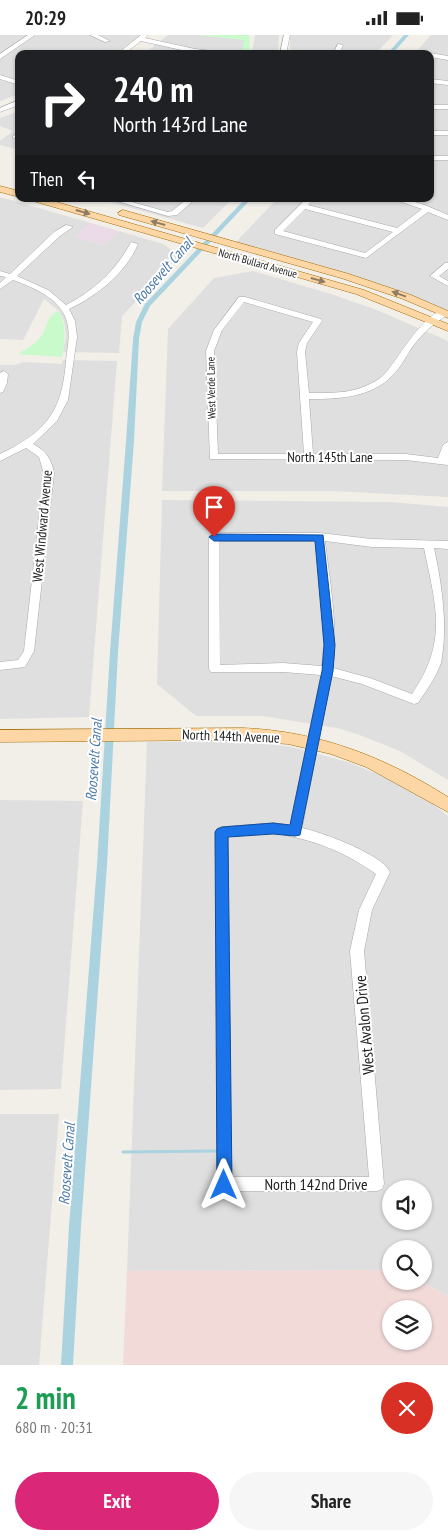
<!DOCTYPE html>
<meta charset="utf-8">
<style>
:root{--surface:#fff;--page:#f6f6f6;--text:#222;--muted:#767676;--accent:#db2777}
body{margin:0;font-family:"PT Sans Narrow",sans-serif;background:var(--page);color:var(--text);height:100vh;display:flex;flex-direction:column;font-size:19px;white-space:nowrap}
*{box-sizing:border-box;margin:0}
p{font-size:16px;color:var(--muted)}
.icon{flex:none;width:28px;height:28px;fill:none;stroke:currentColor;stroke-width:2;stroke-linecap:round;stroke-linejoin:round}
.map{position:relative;height:1330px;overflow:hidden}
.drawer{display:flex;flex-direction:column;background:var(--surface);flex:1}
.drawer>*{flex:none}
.guide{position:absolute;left:15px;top:15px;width:419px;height:152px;border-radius:10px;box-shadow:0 1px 4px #0004;background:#202124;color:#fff;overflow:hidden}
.tools{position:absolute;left:382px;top:1145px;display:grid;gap:10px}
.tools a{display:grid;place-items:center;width:50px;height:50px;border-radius:50%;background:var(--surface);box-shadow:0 1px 4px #0004;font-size:25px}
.pin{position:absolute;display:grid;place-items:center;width:42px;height:42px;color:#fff;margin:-51px -21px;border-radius:50% 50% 50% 0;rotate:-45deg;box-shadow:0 0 5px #0007}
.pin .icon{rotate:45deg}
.me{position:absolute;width:55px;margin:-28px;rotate:0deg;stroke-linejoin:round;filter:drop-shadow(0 0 4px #0008)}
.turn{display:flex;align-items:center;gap:18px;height:105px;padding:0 15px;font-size:22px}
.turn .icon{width:65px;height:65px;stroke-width:2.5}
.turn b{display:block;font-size:35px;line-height:42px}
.then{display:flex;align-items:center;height:48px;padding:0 15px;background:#0003;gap:10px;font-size:19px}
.round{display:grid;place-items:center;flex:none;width:52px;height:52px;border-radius:26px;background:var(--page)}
.head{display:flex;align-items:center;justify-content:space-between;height:85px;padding:0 15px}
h1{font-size:30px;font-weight:600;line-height:38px;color:#1e9e55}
.button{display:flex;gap:10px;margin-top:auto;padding:10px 15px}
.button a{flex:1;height:58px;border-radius:30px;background:var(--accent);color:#fff;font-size:20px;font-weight:600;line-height:58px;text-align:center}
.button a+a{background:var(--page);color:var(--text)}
.status{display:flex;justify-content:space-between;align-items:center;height:35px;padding:0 25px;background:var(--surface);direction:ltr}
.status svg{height:14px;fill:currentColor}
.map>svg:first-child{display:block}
</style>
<div class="status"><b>20:29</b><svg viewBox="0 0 49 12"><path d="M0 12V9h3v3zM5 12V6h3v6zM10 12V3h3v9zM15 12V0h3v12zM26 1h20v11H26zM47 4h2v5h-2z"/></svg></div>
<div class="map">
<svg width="448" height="1330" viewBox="0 0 448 1330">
<rect width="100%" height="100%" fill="#f2efe9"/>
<g fill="#e0dfdf" fill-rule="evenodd">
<polygon points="0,0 140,0 114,19 19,19 19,45 0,40"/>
<polygon points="168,0 199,0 245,5 242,19 144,19"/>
<polygon points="255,0 279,0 278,19 252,17"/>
<polygon points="290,0 393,0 375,19 290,19"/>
<polygon points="431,0 448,0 448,277 235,208 277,164 430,164 430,19 414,19"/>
<polygon points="0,45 19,49 19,59 0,66"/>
<polygon points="19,76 19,115 0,110 0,106 13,96 0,91 0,83"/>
<polygon points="0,162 91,188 76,201 103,210 119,196 163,209 175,218 180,220 122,281 119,318 63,317 66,301 64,286 59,276 44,264 23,305 0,304"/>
<polygon points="99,164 232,164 203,193"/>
<polygon points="253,236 331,259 377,275 448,306 448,462 332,456 162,456 168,294 214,243"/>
<polygon points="63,325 117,326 89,682 0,684 0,330 15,330 23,327 62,329"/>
<polygon points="162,465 390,467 448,472 448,745 400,716 357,699 337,693 263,681 196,681 157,649"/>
<path d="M232 706 267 708 296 713 351 728 393 746 433 769 448 781V1261L420 1246H424V1214H391V1235L127 1236 147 707ZM391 1154H424V1186H391Z"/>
<polygon points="0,765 83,766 61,1054 0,1055"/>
<polygon points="0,1079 59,1079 39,1330 0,1330"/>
</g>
<path fill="#f2dad9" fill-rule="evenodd" d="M391 1235V1246H420L448 1261V1330H123L127 1236ZM391 1274H424V1306H391Z"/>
<polygon fill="#ebdbe8" points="91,188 119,196 104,210 75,202"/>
<g fill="#c8facc">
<polygon points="199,0 249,0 250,18 242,17 244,5"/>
<path d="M59 276C67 293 65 305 62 322L18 319C24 315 33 311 38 305 49 295 43 283 59 276Z"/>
</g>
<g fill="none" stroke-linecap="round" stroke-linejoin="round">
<polyline stroke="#aad3df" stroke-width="3" points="123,1117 216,1116"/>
<g fill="#aad3df" fill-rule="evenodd">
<polygon points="404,0 409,0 392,19 387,19"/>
<polygon points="245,164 251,164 150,271 142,287 139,304 134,406 118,617 107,830 81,1192 73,1330 61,1330 69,1192 97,830 110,617 126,406 133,304 136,287 145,269"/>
</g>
<defs>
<g id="minor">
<polygon points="28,0 35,0 0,24 0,19"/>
<polygon points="90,0 98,0 110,6 105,7"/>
<polygon points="141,0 148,0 145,3 195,14 236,19 195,18 141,6 124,19 117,19"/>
<polygon points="284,0 290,0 286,19 280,19"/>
<polygon points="338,9 343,10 339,19 333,19"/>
<polygon points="430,18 448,21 448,25 430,22 430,19 428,19"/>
<polygon points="0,40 19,46 19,50 0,44"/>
<polygon points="430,44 448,46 448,50 430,48"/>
<polygon points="19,65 19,70 0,77 0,73"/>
<rect x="430" y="70" width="18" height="4"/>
<rect x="430" y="96" width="18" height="4"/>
<polygon points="19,98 19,103 13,103 13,101"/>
<rect x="430" y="121" width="18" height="4"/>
<polygon points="110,164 121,164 168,177 172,176 187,164 195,164 177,180 168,181"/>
<path d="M306 164H314L308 170 397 193 422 174 393 164C414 164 430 172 448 180V185L428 177 366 223 275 199V195ZM305 174 393 197 365 218 283 196Z"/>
<path d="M66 190 73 192 60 201 17 241 48 255 66 270C94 256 117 234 131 207L138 209C126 238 97 261 69 274L75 286 77 302 68 365 57 386 33 409C46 416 52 424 54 439L34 616 25 632 0 635V627L18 625 24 616 44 439 39 422 26 413 0 426V419C46 397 62 377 66 326 67 315 70 303 68 292 65 265 35 253 13 245L0 254V248L6 242 0 241V236L10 239 54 197Z"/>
<polygon points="445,228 448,228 448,234 439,241 448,246 448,251 430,241"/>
<path d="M239 262H245L321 284 322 286 307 308 305 317 309 358C329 358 351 359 370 349 377 346 383 341 388 335 400 321 426 273 447 276V280C434 288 422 299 413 311 406 321 401 332 393 340 371 363 338 364 309 364L313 419H406L438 423 443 410 448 407V430L406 425 210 424 206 316 214 295ZM244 267 313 287 299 308 297 317 304 419H218L214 316 222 295Z"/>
<polygon points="4,336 8,339 7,348 3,357 0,358 0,338"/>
<path d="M214 498H320L372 504 448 506V514L434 513C442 550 448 591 441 628 436 642 427 655 418 668L414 669 362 649 331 641 302 793C321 797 382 819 390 837L372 875 364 916 384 1149 382 1154 377 1156H224L219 1154 217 1149 216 797 218 793 222 792 273 788 290 790 321 640 283 637H211L209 634V502ZM219 506H315C320 547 327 589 322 631L283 628 220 630ZM325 506 372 512 424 513C436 572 448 606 412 659L370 643 333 633C338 591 330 548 325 506ZM273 798C312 804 344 816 376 839L359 875 350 916 369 1142H231L228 802Z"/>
</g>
<g id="major">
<polygon points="0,151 19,156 19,162 0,157"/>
<polygon points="31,164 46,164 364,255 448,289 448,296 356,259 33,166"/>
<polygon points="123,175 349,239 411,260 448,276 448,283 403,264 341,243 119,180 118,178"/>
<path d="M243 693C318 696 385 722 448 762V777L366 732 331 719 288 709 228 705 0 707V695Z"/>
</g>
</defs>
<use href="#minor" stroke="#a9a9a9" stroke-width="1"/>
<use href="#major" stroke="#a06b00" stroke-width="1"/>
<use href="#minor" fill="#fff" fill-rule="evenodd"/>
<use href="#major" fill="#fcd6a4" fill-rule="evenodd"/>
</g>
<defs><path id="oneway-solid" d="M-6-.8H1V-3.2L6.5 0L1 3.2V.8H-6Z" transform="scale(1.25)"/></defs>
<g fill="#8f7c63">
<use href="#oneway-solid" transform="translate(83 177) rotate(16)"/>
<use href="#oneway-solid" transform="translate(158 188) rotate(-164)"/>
<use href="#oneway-solid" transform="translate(318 245) rotate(16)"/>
<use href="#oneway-solid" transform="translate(399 259) rotate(-160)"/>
</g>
<polygon fill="#1a73e8" stroke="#114b97" points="214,499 323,500 335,610 333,636 300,800 295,801 273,799 228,802 232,1150 230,1155 224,1157 219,1155 217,1150 215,797 217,794 222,792 273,788 290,790 322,636 324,610 315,506 214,506 209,502"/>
<g text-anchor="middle" stroke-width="4" stroke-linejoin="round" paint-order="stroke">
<g font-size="11" fill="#222" stroke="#fff">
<text transform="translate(258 228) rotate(16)" y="4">North Bullard Avenue</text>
<text transform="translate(211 353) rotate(-91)" y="4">West Verde Lane</text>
</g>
<g font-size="14" fill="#222" stroke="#fff">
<text x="330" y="427">North 145th Lane</text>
<text transform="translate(42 491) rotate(-85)" y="5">West Windward Avenue</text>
<text transform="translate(231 701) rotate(2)" y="5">North 144th Avenue</text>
</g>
<g font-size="15" font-style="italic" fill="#4a7aab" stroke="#fff">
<text transform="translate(163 236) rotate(-49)" y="5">Roosevelt Canal</text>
<text transform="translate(94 725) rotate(-86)" y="5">Roosevelt Canal</text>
<text transform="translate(67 1129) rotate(-86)" y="5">Roosevelt Canal</text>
</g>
<g font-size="16" fill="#222" stroke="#fff">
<text transform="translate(364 990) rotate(-95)" y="6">West Avalon Drive</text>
<text x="316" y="1155">North 142nd Drive</text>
</g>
</g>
</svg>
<div class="tools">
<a><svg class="icon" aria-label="sound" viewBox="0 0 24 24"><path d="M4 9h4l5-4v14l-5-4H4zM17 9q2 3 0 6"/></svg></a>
<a><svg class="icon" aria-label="search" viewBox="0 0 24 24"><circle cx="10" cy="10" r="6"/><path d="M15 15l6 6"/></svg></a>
<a><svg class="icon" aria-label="layers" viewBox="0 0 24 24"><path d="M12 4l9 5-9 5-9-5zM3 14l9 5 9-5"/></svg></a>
</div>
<div class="pin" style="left:214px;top:502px;background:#d93025"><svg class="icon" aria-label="arrive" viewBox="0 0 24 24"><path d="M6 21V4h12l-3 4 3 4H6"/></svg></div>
<svg class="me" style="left:224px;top:1150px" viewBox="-20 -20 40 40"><path d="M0-17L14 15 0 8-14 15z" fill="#1a73e8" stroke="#fff" stroke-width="4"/></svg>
<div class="guide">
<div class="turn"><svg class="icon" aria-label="right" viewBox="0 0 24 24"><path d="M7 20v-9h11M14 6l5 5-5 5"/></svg><div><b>240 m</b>North 143rd Lane</div></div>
<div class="then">Then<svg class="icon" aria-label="left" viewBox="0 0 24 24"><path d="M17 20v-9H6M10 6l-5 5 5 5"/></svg></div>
</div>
</div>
<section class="drawer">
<div class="head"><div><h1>2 min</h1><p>680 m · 20:31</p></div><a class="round" style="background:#d93025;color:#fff"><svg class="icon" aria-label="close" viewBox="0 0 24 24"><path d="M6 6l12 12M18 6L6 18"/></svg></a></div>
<div class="button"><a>Exit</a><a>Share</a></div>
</section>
